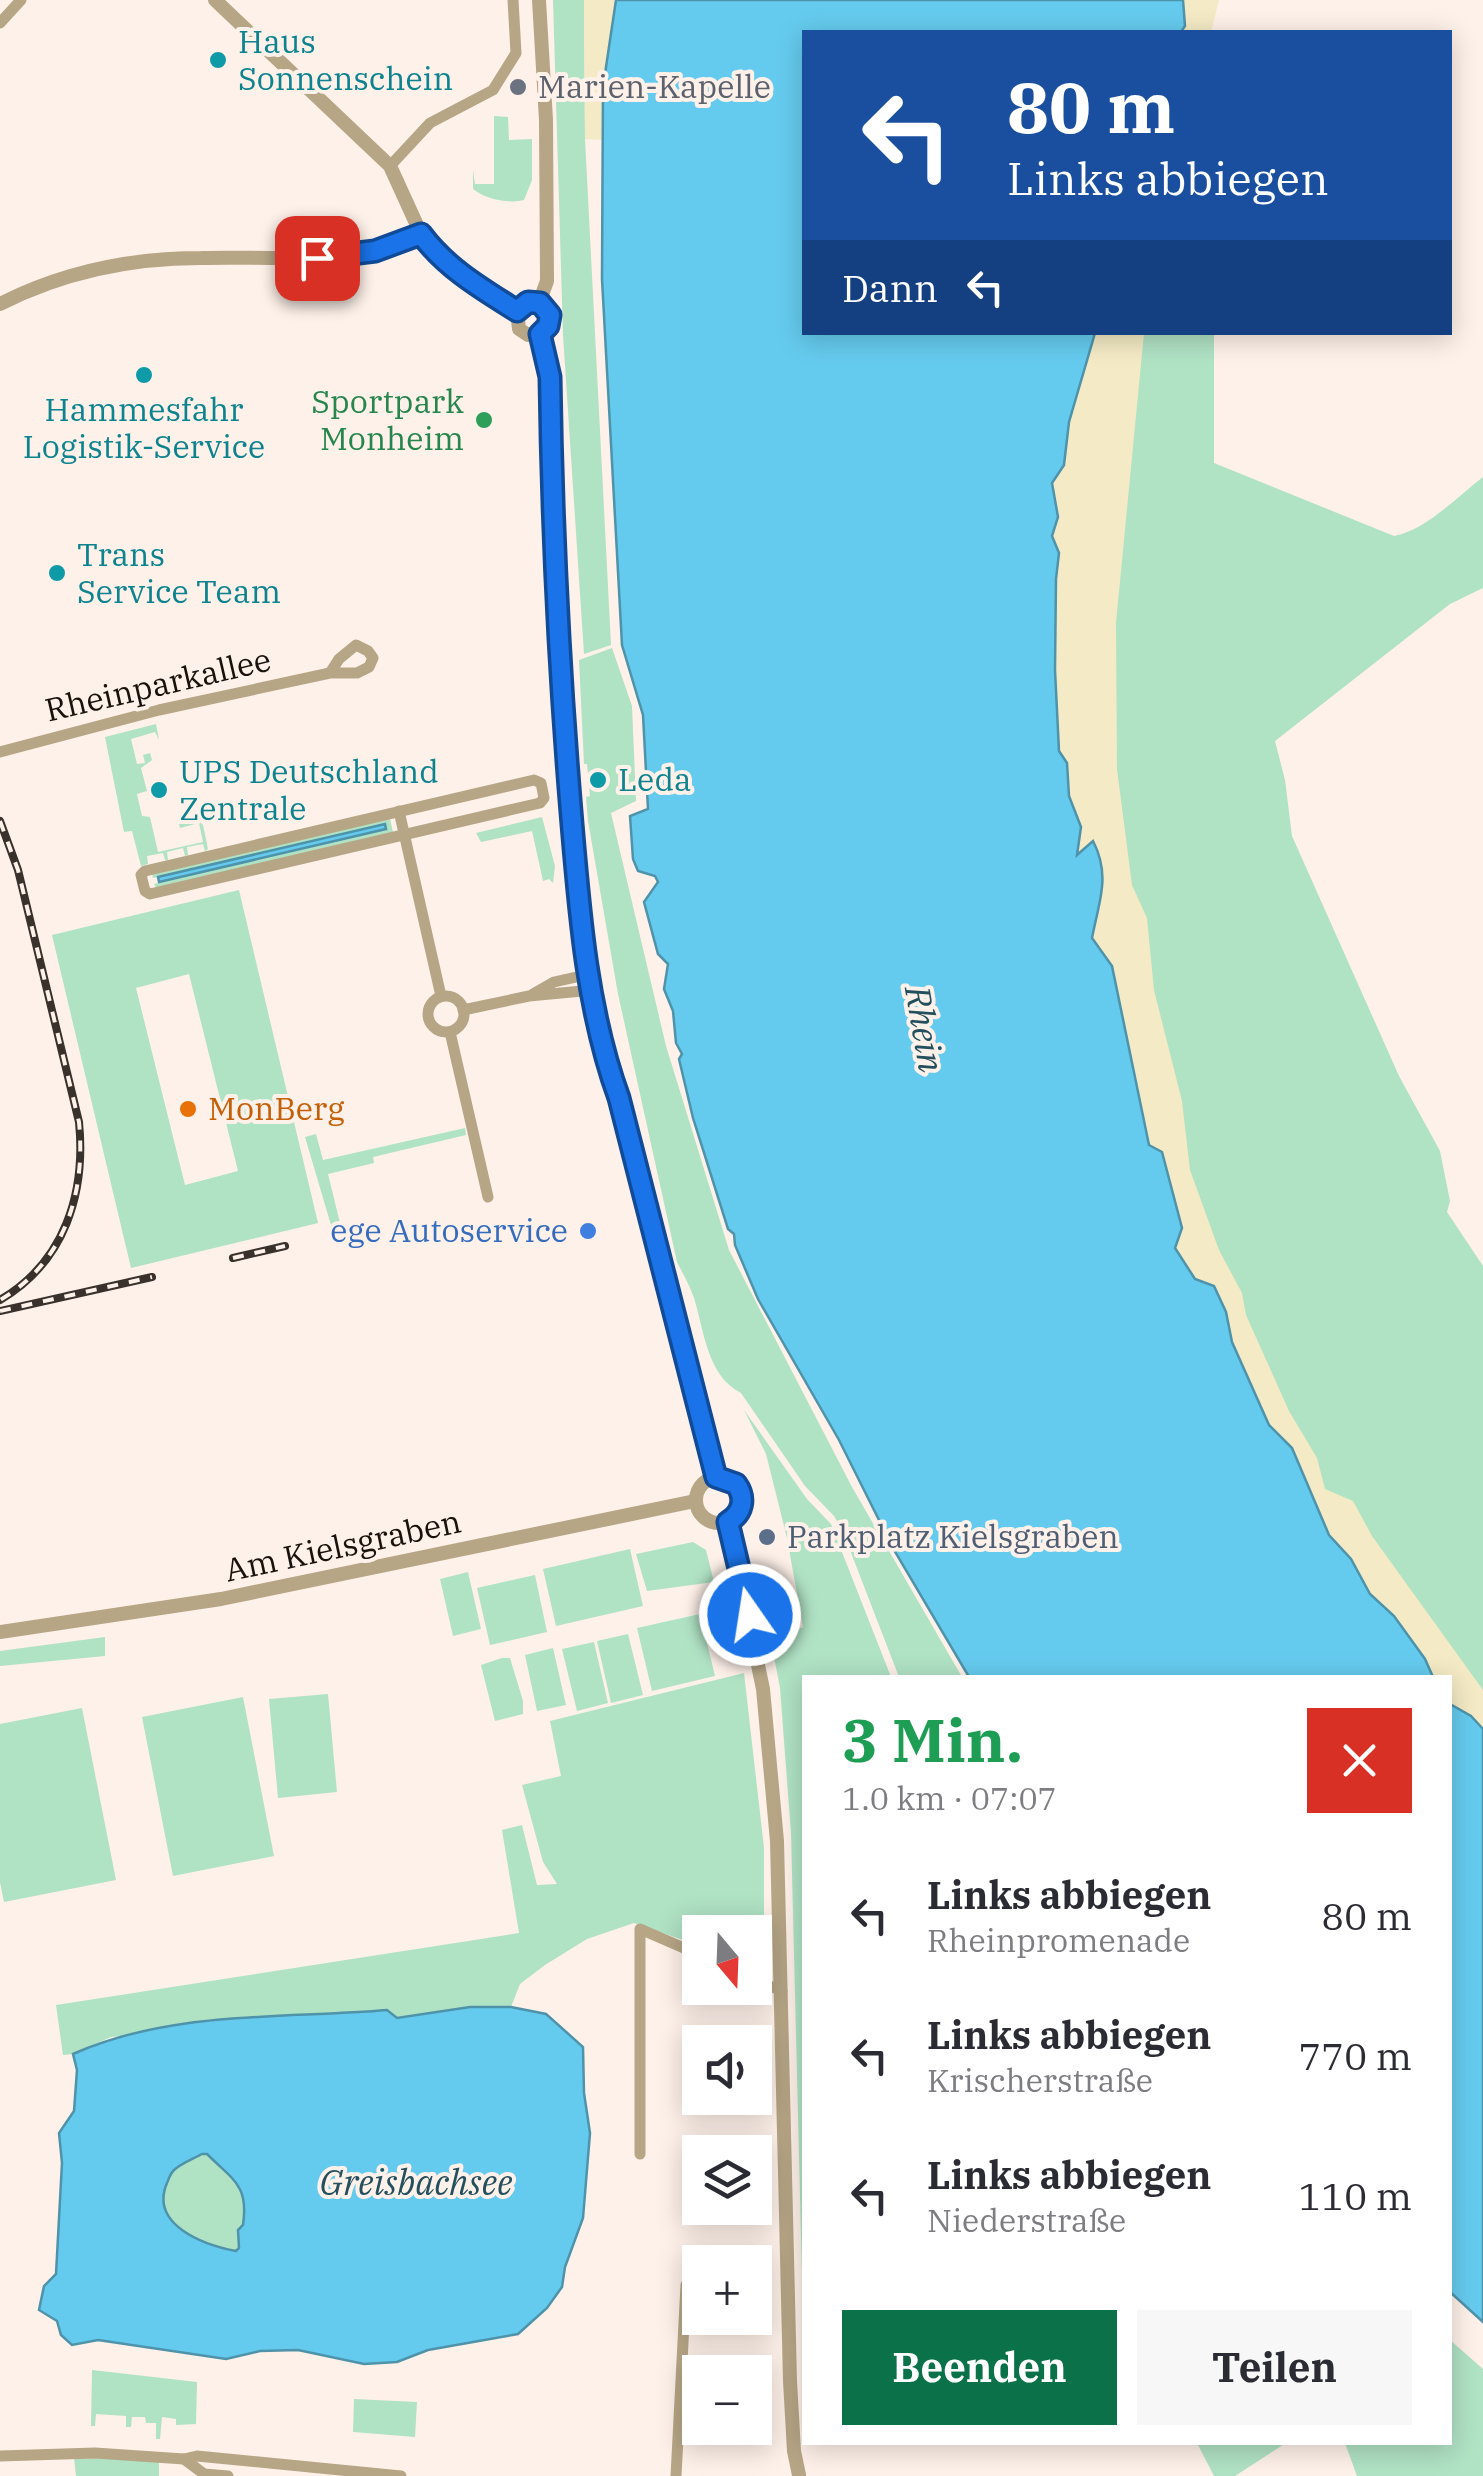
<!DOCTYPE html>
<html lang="de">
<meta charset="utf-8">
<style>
:root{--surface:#fff;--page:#f7f7f7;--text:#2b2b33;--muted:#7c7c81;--accent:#0a7149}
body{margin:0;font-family:"IBM Plex Serif",serif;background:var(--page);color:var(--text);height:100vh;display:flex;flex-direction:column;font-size:38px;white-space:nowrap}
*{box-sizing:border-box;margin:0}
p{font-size:32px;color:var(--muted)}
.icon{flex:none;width:55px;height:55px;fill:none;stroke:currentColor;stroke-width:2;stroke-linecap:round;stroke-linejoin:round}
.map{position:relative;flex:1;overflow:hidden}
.details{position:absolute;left:802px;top:1675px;width:650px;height:770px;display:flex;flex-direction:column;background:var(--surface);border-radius:0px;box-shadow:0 5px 25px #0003}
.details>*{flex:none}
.hud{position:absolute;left:802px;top:30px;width:650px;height:305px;border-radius:0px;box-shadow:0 5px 25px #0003;background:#1a4fa0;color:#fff;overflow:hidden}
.needle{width:65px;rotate:161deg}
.tools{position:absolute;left:682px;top:1915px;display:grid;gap:20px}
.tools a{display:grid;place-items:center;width:90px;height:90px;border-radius:0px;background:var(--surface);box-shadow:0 5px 25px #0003;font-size:50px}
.pin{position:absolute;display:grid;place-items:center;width:85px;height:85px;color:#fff;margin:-42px;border-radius:20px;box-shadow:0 5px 15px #0006}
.me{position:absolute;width:110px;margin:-55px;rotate:347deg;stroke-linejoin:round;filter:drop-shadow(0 0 8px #0008)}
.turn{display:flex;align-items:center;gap:35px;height:210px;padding:0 40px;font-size:45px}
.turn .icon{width:130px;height:130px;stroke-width:2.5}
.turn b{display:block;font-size:70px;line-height:85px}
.then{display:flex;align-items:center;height:95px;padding:0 40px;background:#0003;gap:20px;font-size:38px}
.round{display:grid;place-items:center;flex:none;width:105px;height:105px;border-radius:0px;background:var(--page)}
.headline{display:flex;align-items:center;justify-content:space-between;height:170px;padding:0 40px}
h1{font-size:60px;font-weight:700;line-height:75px;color:#1e9e55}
.action{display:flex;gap:20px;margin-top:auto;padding:20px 40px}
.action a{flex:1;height:115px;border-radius:0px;background:var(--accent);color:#fff;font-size:40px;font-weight:700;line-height:115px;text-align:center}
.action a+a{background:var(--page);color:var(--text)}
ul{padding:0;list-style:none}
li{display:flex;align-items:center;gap:30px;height:140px;padding:0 40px}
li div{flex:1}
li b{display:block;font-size:38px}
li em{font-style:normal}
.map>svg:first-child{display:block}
</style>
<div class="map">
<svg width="1483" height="2476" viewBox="0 0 1483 2476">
<rect width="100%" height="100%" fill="#fef1e9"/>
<g fill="#b0e2c4" fill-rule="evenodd">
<polygon points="553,0 584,0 585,139 611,645 584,654 563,335"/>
<path d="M494 116 508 117 509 140 532 139V180L524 200C509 204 485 199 473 189V170L475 184H494Z"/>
<path d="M1095 333H1214V463L1394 536C1426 530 1457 497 1483 477V588L1450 604 1275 741 1285 780 1292 836 1399 1076 1440 1151 1450 1201 1447 1212 1483 1266V1729L1450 1704V1678L1433 1677 1196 1279 1059 517Z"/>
<path d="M612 648 632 706 636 801 611 813 666 1046 729 1250 852 1487 962 1677H899L843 1532 834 1516 805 1486 741 1393C707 1376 704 1330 694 1298 690 1286 683 1274 677 1262L618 994 588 821 586 797 590 796 587 764H584L579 660Z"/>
<polygon points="156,724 159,740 155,732 131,739 137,764 145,763 143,755 150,753 152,760 141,768 147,791 137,794 142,816 150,817 158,852 203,842 199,823 180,828 179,824 198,820 203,825 208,849 205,851 203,844 187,847 188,855 185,856 183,848 167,852 168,860 165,860 163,853 147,856 148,864 141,866 132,831 124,832 105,737"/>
<polygon points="542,817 555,866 553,883 549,879 543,881 532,831 481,842 476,833"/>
<polygon points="390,819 393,832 156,888 154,884 386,828 384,824 158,877 153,878 152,874"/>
<path d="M239 890 318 1223 131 1268 52 935ZM189 974 238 1171 185 1185 136 988Z"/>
<polygon points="465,1128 466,1135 373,1157 374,1163 328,1174 340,1223 338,1228 331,1225 305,1137 316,1134 323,1160"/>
<polygon points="744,1410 807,1499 831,1524 891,1677 805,1678 805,2275 802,2276 791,1833 780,1688 771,1641 803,1627 787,1538 766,1454"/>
<polygon points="693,1542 706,1550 714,1582 647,1591 636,1554"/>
<polygon points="630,1549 643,1606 556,1626 543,1569"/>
<polygon points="468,1572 481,1629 453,1636 440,1579"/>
<polygon points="535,1575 547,1632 490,1645 477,1588"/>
<polygon points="700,1614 715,1676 652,1691 637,1628"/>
<polygon points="628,1634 643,1695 611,1703 597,1641"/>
<polygon points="105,1637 105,1656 0,1666 0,1651"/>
<polygon points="594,1642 608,1703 577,1711 562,1649"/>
<polygon points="553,1648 566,1705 537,1711 525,1655"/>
<polygon points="502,1658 510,1658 523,1701 523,1714 495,1721 481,1665"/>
<polygon points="744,1673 764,1848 764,1972 755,1968 755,1932 700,1932 700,1946 634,1923 587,1939 545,1965 520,1984 511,2007 470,2007 397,2018 387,2010 111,2037 73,2054 63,2055 56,2005 519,1933 502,1830 522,1825 537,1885 557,1884 543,1862 522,1785 561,1776 550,1721"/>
<polygon points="328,1694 337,1792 278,1798 269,1699"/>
<polygon points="243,1697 274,1856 173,1876 142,1717"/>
<polygon points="82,1708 116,1880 4,1902 0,1882 0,1724"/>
<path d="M202 2154H207C233 2180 249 2185 243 2225L238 2230 240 2248 236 2251C204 2245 149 2225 167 2184 169 2177 169 2174 174 2170 181 2163 193 2159 202 2154Z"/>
<polygon points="1450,2340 1483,2369 1483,2476 1357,2476 1345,2443 1450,2442"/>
<polygon points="92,2370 197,2382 196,2424 176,2425 176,2419 162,2417 160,2439 156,2439 156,2423 146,2423 145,2417 132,2417 131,2427 126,2427 126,2416 96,2414 95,2426 91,2426"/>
<polygon points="354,2399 417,2402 415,2437 353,2432"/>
<polygon points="1197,2443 1286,2443 1235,2476 1214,2476"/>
<polygon points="74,2458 159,2460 159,2476 76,2476"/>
</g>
<g fill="#f4eac5">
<polygon points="584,0 616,0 603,87 603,140 585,139"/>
<polygon points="1184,0 1219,0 1211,32 1181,32 1185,26"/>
<polygon points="1095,333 1144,333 1116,623 1117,769 1132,885 1147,918 1154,990 1182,1101 1190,1170 1219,1250 1242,1293 1246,1315 1289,1411 1317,1458 1325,1489 1353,1501 1372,1536 1483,1690 1483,1729 1471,1716 1450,1704 1450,1678 1433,1677 1425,1659 1394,1616 1370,1594 1351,1559 1329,1535 1292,1448 1269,1425 1232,1342 1226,1312 1195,1279 1175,1248 1182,1227 1162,1152 1149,1145 1112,966 1092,938 1101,906 1077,856 1081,827 1069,796 1067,763 1059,751 1055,670 1056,579 1059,554 1052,536 1058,517 1052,483 1064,465 1069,422"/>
</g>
<g fill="#65cbee" stroke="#4e93aa" stroke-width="2.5" fill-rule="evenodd">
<path d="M616 0H1183L1185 26 1181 32H805V332L1095 333 1069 422 1064 465 1052 483 1058 517 1052 536 1059 553 1056 579 1055 670 1059 751 1067 763 1069 796 1081 827 1077 855 1093 841C1111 876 1099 901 1092 938L1112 966 1149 1145 1162 1152 1182 1228 1175 1248 1195 1279 1214 1286 1226 1312 1232 1342 1269 1425 1292 1448 1329 1535 1351 1559 1370 1594 1394 1616 1425 1659 1433 1677H969L894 1550 839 1440 758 1299 735 1245 734 1234 728 1229 693 1118 679 1059 682 1054 676 1043 673 1011 664 989 668 964 658 954 644 902 658 882 655 876 638 871 633 859 630 816 648 809 643 715 622 645 602 279 603 87Z"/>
<polygon points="385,824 386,829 159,882 158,877"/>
<polygon points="1450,1704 1471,1716 1483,1729 1483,2322 1450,2292"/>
<path d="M470 2007H511L546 2014 583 2047 584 2093 590 2133 583 2218 565 2267 562 2287 547 2308 518 2334 428 2350 397 2362 364 2364 298 2350 260 2351 226 2359 98 2340 72 2345 61 2335 57 2321 39 2310 44 2286 56 2274 62 2163 59 2133 74 2111 77 2070 73 2054C172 2010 281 2019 387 2010L397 2018ZM202 2154H207C233 2180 249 2185 243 2225L238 2230 239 2248 236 2251C204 2245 149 2225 167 2183 170 2177 169 2175 174 2170 182 2163 193 2159 202 2154Z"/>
</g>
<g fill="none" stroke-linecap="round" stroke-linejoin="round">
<g stroke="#b7a686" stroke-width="11">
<polyline points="0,23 21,0"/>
<polyline points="390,166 430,123 493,90 516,53 513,0"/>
<polyline points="0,752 159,710 330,673 357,673 369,667 373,658 368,651 356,645 339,659 330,673"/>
<polygon points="534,780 541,783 544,798 540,803 150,894 145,891 141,875 145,871"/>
<polyline points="399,811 441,996"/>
<polyline points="533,994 554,982 590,974"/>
<circle cx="446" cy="1014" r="18"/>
<polyline points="463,1010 529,996 593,990"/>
<polyline points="450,1032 488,1197"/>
<polyline points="755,1980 782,1991"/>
<polyline points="640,2154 640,1929 700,1955"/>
<polyline points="0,2456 95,2453 184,2459 197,2456 401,2476"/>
<polyline points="184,2459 204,2474 228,2476"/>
<polyline points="676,2476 686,2285 693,2270"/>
</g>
<g stroke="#b7a686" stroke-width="14">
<polyline points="215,0 390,166 421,234 436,255 517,311"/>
<polyline points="539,0 546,120 547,281 539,303"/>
<path d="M0 304C63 272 131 258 201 258 282 256 344 266 421 234"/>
<polyline points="517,311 519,329 528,335 539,334"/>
<path d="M539 334 550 377C551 520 559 662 571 804 579 902 585 1005 619 1098L716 1477"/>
<polyline points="539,334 550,321 548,310 539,303"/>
<circle cx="719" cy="1500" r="23"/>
<polyline points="728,1522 763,1689 777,1841 790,2381 794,2451 799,2475"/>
<polyline points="0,1632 221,1599 695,1501"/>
</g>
<defs>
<g id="rail">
<path d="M0 821 18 870 79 1122C86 1193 65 1262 0 1300"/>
<polyline points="233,1258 285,1246"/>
<polyline points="0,1311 152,1277"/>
</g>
</defs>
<use href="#rail" stroke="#39312c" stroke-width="8"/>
<use href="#rail" stroke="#fef1e9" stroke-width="4" stroke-dasharray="11" stroke-linecap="butt"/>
</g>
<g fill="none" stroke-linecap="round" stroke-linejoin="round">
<defs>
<path id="route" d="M317 258 375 251 421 234C446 268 482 289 517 311L528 302 540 303 550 315 548 326 540 334 550 377C552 522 559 667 571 812 579 907 586 1008 619 1098L716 1477 736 1484C746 1498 743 1513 728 1522L750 1615"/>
</defs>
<use href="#route" stroke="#114b97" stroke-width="25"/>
<use href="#route" stroke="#1a73e8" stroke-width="18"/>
</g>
<g fill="#0f9aa8" stroke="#fef1e9" stroke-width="4">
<circle cx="218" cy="60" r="10"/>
<circle cx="144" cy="375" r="10"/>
<circle cx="57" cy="573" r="10"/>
<circle cx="598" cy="780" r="10"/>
<circle cx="159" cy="790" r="10"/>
</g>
<circle fill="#6b7280" stroke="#fef1e9" stroke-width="4" cx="518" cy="87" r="10"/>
<circle fill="#2e9e5b" stroke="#fef1e9" stroke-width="4" cx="484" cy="420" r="10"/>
<circle fill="#e8710a" stroke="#fef1e9" stroke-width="4" cx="188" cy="1109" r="10"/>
<circle fill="#3f7fe0" stroke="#fef1e9" stroke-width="4" cx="588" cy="1231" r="10"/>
<circle fill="#5c6f8a" stroke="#fef1e9" stroke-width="4" cx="767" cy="1537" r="10"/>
<g text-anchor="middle" stroke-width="8" stroke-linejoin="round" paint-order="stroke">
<g font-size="32" fill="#0d838f" stroke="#fef1e9" text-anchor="start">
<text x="238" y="53">Haus<tspan x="238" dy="37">Sonnenschein</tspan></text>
<text x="144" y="421" text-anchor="middle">Hammesfahr<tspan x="144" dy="37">Logistik-Service</tspan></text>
<text x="77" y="566">Trans<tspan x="77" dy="37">Service Team</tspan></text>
<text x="179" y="783">UPS Deutschland<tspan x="179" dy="37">Zentrale</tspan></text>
<text x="618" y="791">Leda</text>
</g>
<g font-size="32" fill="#5b616d" stroke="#fef1e9" text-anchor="start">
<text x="538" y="98">Marien-Kapelle</text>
</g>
<g font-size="32" fill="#27864d" stroke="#fef1e9" text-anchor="end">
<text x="464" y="413">Sportpark<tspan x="464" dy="37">Monheim</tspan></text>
</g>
<g font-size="32" fill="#18110c" stroke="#fef1e9">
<text transform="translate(158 685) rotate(-13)" y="11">Rheinparkallee</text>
<text transform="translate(343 1546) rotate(-12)" y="11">Am Kielsgraben</text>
</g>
<g font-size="32" fill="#c56008" stroke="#fef1e9" text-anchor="start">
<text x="208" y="1120">MonBerg</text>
</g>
<g font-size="32" fill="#366cbe" stroke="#fef1e9" text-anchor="end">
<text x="568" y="1242">ege Autoservice</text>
</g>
<g font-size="32" fill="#4e5e75" stroke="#fef1e9" text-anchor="start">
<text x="787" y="1548">Parkplatz Kielsgraben</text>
</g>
<g font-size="35" font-style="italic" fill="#234f5e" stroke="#fef1e9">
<text transform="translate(924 1029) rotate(80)" y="12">Rhein</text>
<text x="416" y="2195">Greisbachsee</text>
</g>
</g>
</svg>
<div class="tools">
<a><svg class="needle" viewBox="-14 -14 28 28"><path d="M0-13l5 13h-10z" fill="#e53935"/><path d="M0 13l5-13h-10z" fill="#7c7c81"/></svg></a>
<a><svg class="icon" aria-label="sound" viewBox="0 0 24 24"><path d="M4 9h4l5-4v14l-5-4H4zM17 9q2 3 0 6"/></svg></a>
<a><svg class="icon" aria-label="layers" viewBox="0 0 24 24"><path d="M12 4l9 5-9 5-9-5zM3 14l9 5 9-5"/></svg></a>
<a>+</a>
<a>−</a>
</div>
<div class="pin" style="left:317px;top:258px;background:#d93025"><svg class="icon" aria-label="arrive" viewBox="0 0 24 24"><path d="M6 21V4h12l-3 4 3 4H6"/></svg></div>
<svg class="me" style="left:750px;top:1615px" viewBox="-20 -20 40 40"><circle r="17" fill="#1a73e8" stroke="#fff" stroke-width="3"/><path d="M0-11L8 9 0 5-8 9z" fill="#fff"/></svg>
<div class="hud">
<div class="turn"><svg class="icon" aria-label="left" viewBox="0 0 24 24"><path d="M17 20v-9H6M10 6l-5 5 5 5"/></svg><div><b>80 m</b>Links abbiegen</div></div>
<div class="then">Dann<svg class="icon" aria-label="left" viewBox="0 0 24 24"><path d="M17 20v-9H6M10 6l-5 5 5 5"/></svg></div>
</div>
<section class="details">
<div class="headline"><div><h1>3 Min.</h1><p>1.0 km · 07:07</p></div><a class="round" style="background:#d93025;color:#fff"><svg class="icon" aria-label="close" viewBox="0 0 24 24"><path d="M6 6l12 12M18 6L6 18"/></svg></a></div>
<ul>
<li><svg class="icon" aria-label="left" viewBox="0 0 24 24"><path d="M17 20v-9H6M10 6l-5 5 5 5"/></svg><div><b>Links abbiegen</b><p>Rheinpromenade</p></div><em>80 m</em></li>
<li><svg class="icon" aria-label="left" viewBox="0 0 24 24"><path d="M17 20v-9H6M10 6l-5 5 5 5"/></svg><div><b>Links abbiegen</b><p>Krischerstraße</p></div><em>770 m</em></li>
<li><svg class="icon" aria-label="left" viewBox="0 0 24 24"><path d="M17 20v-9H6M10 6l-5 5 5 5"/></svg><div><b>Links abbiegen</b><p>Niederstraße</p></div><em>110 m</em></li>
</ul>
<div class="action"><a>Beenden</a><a>Teilen</a></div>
</section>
</div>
